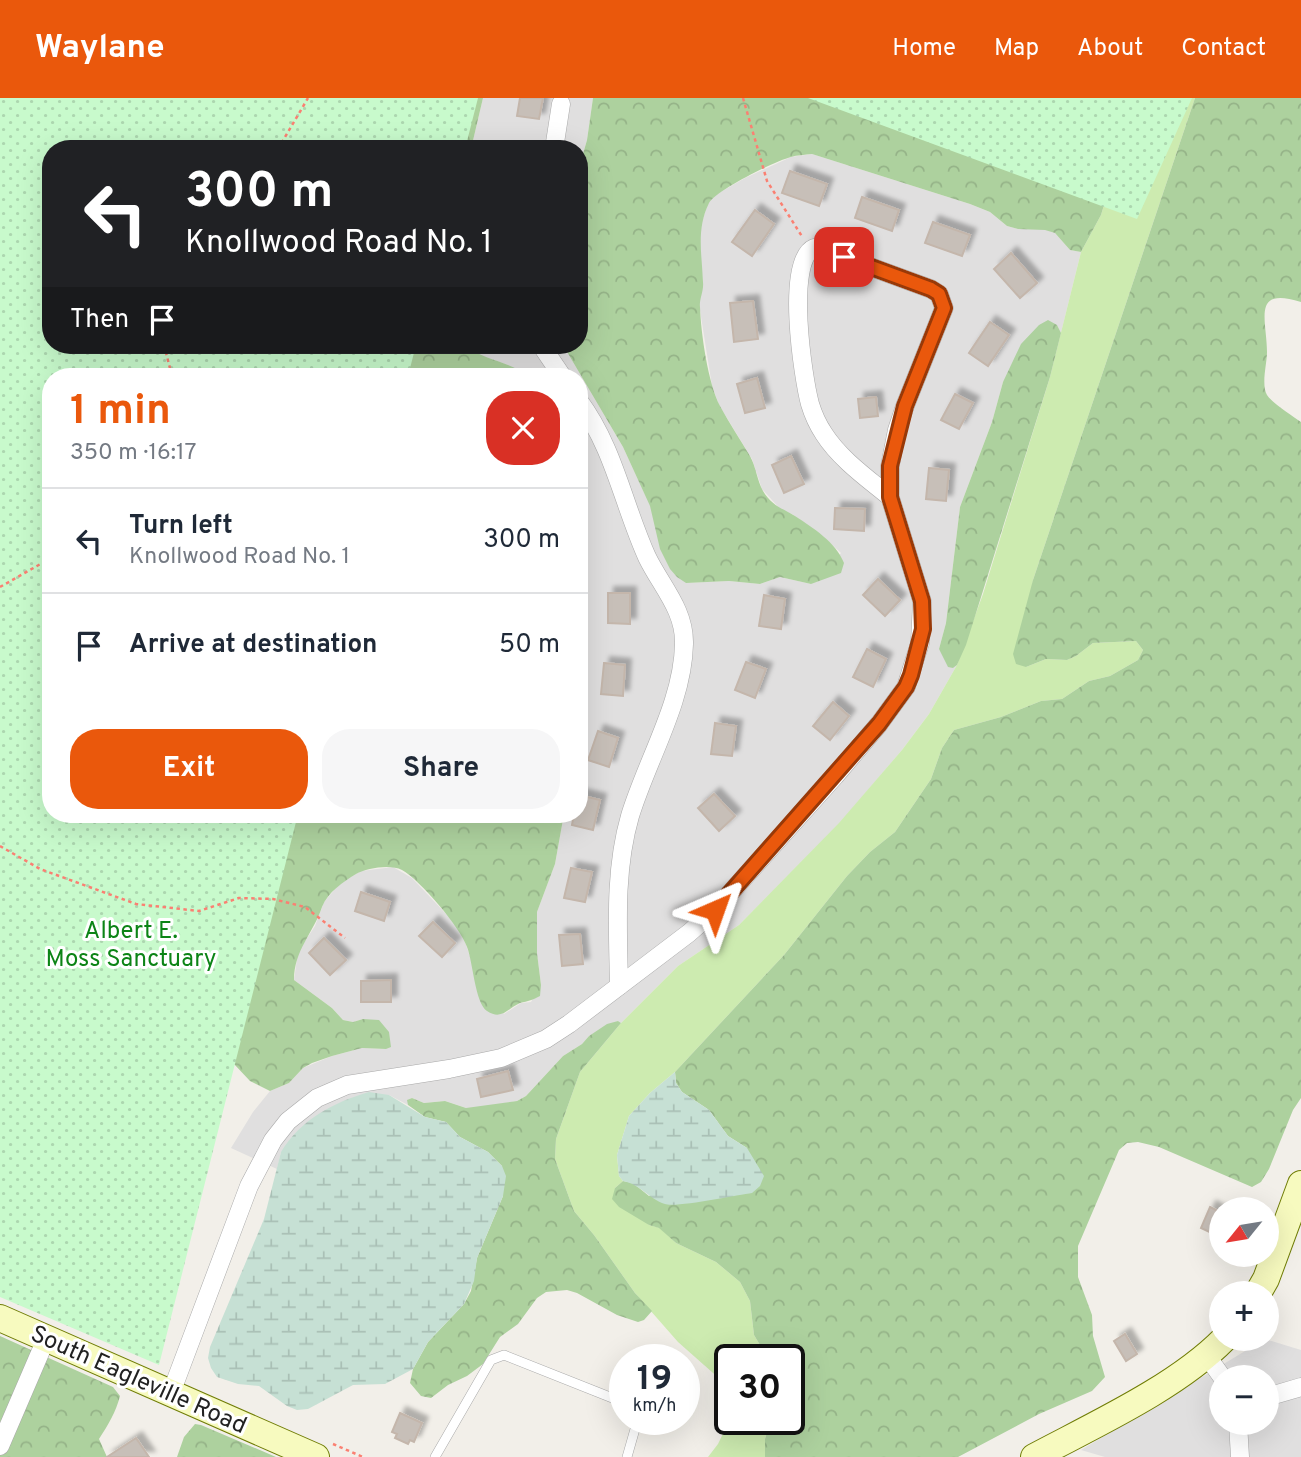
<!DOCTYPE html>
<meta charset="utf-8">
<style>
:root{--surface:#fff;--page:#f6f6f7;--text:#1f2937;--muted:#747a83;--line:#e0e1e3;--accent:#ea580c}
body{margin:0;font-family:Overpass,sans-serif;background:var(--page);color:var(--text);height:100vh;display:flex;flex-direction:column;font-size:26px;white-space:nowrap}
*{box-sizing:border-box;margin:0}
p{font-size:23px;color:var(--muted)}
.icon{flex:none;width:38px;height:38px;fill:none;stroke:currentColor;stroke-width:2;stroke-linecap:round;stroke-linejoin:round}
.map{position:relative;flex:1;overflow:hidden}
.side{position:absolute;left:42px;top:270px;width:546px;height:455px;display:flex;flex-direction:column;background:var(--surface);border-radius:28px;box-shadow:0 7px 28px #0002}
.side>*{flex:none}
.top-card{position:absolute;left:42px;top:42px;width:546px;height:214px;border-radius:28px;box-shadow:0 7px 28px #0002;background:#202124;color:#fff;overflow:hidden}
.needle{width:46px;rotate:240deg}
.buttons{position:absolute;left:1209px;top:1099px;display:grid;gap:14px}
.buttons a{display:grid;place-items:center;width:70px;height:70px;border-radius:50%;background:var(--surface);box-shadow:0 7px 28px #0002;font-size:35px}
.speed{position:absolute;left:609px;top:1246px;display:flex;gap:14px;font-size:35px;font-weight:700;text-align:center}
.speed>*{display:grid;place-content:center;width:91px;height:91px;border-radius:50%;background:var(--surface);box-shadow:0 7px 28px #0002;line-height:1}
.speed small{font-size:18px;font-weight:400}
.speed .limit{border:4px solid #111;border-radius:10px;background:#fff;color:#111}
.pin{position:absolute;display:grid;place-items:center;width:60px;height:60px;color:#fff;margin:-30px;border-radius:14px;box-shadow:0 4px 10px #0006}
.me{position:absolute;width:77px;margin:-38px;rotate:43deg;stroke-linejoin:round;filter:drop-shadow(0 0 5px #0008)}
.turn{display:flex;align-items:center;gap:24px;height:147px;padding:0 28px;font-size:32px}
.turn .icon{width:91px;height:91px;stroke-width:2.5}
.turn b{display:block;font-size:49px;line-height:60px}
.then{display:flex;align-items:center;height:66px;padding:0 28px;background:#0003;gap:14px;font-size:26px}
.round{display:grid;place-items:center;flex:none;width:74px;height:74px;border-radius:28px;background:var(--page)}
.headline{display:flex;align-items:center;justify-content:space-between;height:119px;padding:0 28px}
h1{font-size:42px;font-weight:700;line-height:52px;color:var(--accent)}
.action{display:flex;gap:14px;margin-top:auto;padding:14px 28px}
.action a{flex:1;height:80px;border-radius:28px;background:var(--accent);color:#fff;font-size:28px;font-weight:700;line-height:80px;text-align:center}
.action a+a{background:var(--page);color:var(--text)}
ul{padding:0;list-style:none}
li{display:flex;align-items:center;gap:21px;height:105px;padding:0 28px;border-top:2px solid var(--line)}
li div{flex:1}
li b{display:block;font-size:26px}
li em{font-style:normal}
header{display:flex;align-items:center;gap:42px;box-sizing:border-box;height:98px;padding:0 35px;background:var(--accent);color:#fff}
header strong{font-size:33px}
nav{display:flex;gap:38px;margin-inline-start:auto;font-size:24px}
.map>svg:first-child{display:block}
</style>
<header>
<strong>Waylane</strong>
<nav><a>Home</a><a>Map</a><a>About</a><a>Contact</a></nav>
</header>
<div class="map">
<svg width="1301" height="1359" viewBox="0 0 1301 1359">
<defs>
<pattern id="forest-crowns" width="20" height="18" patternUnits="userSpaceOnUse" patternTransform="scale(1.75)"><rect width="20" height="18" fill="#add19e"/><path d="M2 6a3 3 0 1 1 6 0M12 15a3 3 0 1 1 6 0" fill="none" stroke="#95b388"/></pattern>
<pattern id="wetland-marsh" width="20" height="14" patternUnits="userSpaceOnUse" patternTransform="scale(1.75)"><rect width="20" height="14" fill="#c6e0d4"/><path d="M1 5h8M5 5V1M11 12h8M15 12V8" fill="none" stroke="#aac0b6"/></pattern>
<pattern id="park-dots" width="8" height="8" patternUnits="userSpaceOnUse" patternTransform="scale(1.75)"><rect width="8" height="8" fill="#c8facc"/><path d="M2 2h.1M6 6h.1" fill="none" stroke="#acd6af" stroke-width="1.8" stroke-linecap="round"/></pattern>
<filter id="shadow"><feDropShadow dx="6" dy="-6" stdDeviation="2" flood-color="#0004"/></filter>
</defs>
<rect width="100%" height="100%" fill="#f2efe9"/>
<g fill="#e0dfdf" fill-rule="evenodd">
<polygon points="483,0 593,0 587,42 579,70 579,51 471,51"/>
<polygon points="812,56 970,106 990,114 1007,128 1018,131 1045,131 1055,135 1070,152 1081,154 1061,235 1057,227 1003,284 992,324 960,409 946,525 939,551 953,570 957,567 929,616 902,652 839,726 739,827 678,868 621,925 618,923 589,938 582,946 563,958 526,998 517,1003 476,1010 466,1010 445,1003 424,1005 412,1000 408,1002 408,1007 389,997 281,1054 277,1071 231,1050 253,1014 270,993 289,985 303,970 332,958 362,950 386,951 363,921 353,924 343,922 332,910 294,882 298,854 315,828 324,804 341,784 361,773 393,769 412,780 450,820 463,838 474,870 504,916 521,905 531,904 541,887 537,855 537,814 555,766 564,716 579,716 579,631 582,584 580,564 584,500 579,490 579,278 528,278 508,267 477,256 464,247 563,247 623,349 686,485 729,483 760,486 780,479 811,486 841,455 825,440 792,416 782,413 762,391 752,361 719,307 712,288 699,206 703,186 699,144 702,123 709,103 717,96 745,80 791,59"/>
<path d="M1265 1241 1301 1252V1359H1105L1081 1352ZM1222 1279H1267V1325H1222Z"/>
</g>
<g fill="#cdebb0">
<polygon points="1136,0 1195,0 1033,482 1026,569 1046,561 1067,562 1076,558 1093,545 1136,543 1143,552 1138,562 1110,578 1089,583 1062,601 1041,603 1001,619 954,632 942,650 931,681 895,734 870,754 847,778 784,857 675,974 650,995 629,1018 617,1057 619,1078 623,1083 615,1090 649,1127 660,1130 676,1145 716,1164 740,1184 750,1203 754,1237 769,1262 730,1262 730,1290 678,1244 635,1195 594,1137 574,1113 555,1061 556,1041 580,974 621,925 678,868 739,827 839,725 902,652 929,616 957,567 983,496 1050,279 1081,154 1101,117"/>
<polygon points="730,1321 771,1321 765,1341 765,1359 708,1359 718,1346"/>
</g>
<g fill="url(#forest-crowns)">
<path d="M0 0H483L471 51H51V247H464C483 262 509 263 528 278H51V716H564L555 766 537 814V855L541 887 540 898C533 902 528 903 520 905 508 910 502 923 487 913 475 905 473 864 467 849 460 829 420 782 402 772 390 766 367 770 356 776 343 784 328 794 322 809 313 836 294 852 294 882L332 910 343 922 353 924 363 921 379 922 389 934 391 949 386 951 362 950 332 958 312 965 303 970 289 985 270 993 250 983 170 898 55 850Z"/>
<path d="M593 0H1136L1101 117 1081 154 1070 152 1055 135 1045 132 1018 131 1007 128 990 114 970 106 812 56C805 57 797 57 791 59 775 63 715 93 709 105 696 131 702 157 703 184 704 193 699 201 700 209 701 236 708 285 720 308 729 325 740 341 750 358 756 369 757 382 763 393 772 408 782 410 795 418 813 430 836 444 844 465L841 475 811 486 780 479 760 486 729 483 686 485 677 479 670 471 660 451 650 408 623 349 563 247H579V70L587 42Z"/>
<path d="M1195 0H1301V204C1251 188 1267 222 1267 254 1267 266 1261 286 1267 297 1272 305 1293 318 1301 324V1000L1293 1012 1269 1071 1261 1084 1252 1089 1159 1049 1138 1044 1127 1045 1119 1052 1078 1148V1179L1092 1217 1093 1238 1105 1279 1092 1293 1039 1316 958 1359H765V1341L771 1321H789V1262H769L754 1237 750 1203 740 1184 716 1164 676 1145 659 1130 649 1127 619 1109 612 1101 615 1090 623 1083 633 1085 649 1098 747 1050 728 1038 709 1012 682 994 676 985 675 974 784 857 847 778 870 754 895 734 931 681 942 650 954 632 1001 619 1041 603 1062 601 1089 583 1110 578 1138 562 1143 552 1136 543 1093 545 1076 558 1067 562 1046 561 1026 569 1016 566 1013 556 1033 482Z"/>
<polygon points="1048,222 1057,227 1061,235 1050,279 966,547 957,567 953,570 948,569 939,551 946,525 960,409 992,324 1003,284 1021,246 1039,227"/>
<path d="M579 490C591 514 580 540 580 565 581 588 583 609 579 631Z"/>
<polygon points="618,923 621,925 580,974 556,1041 555,1061 574,1113 594,1137 635,1195 652,1213 644,1222 638,1224 617,1217 577,1195 567,1192 546,1194 537,1200 518,1226 500,1239 483,1266 467,1278 448,1287 431,1300 421,1298 410,1285 413,1271 428,1244 464,1206 471,1193 477,1160 503,1098 502,1068 488,1054 460,1039 446,1024 425,1019 408,1007 407,1002 412,1000 424,1005 445,1003 466,1010 517,1003 526,998 563,958 582,946 589,938 607,926"/>
<path d="M0 1238 113 1289 120 1298C116 1314 108 1327 99 1341L107 1359H0Z"/>
<polygon points="195,1326 201,1327 276,1359 177,1359 184,1339"/>
</g>
<g fill="url(#wetland-marsh)">
<path d="M675 974 676 985 682 994 709 1012 728 1038 747 1050 764 1078 760 1088 752 1095C737 1097 675 1110 665 1106 649 1101 640 1086 623 1083L619 1078 617 1057 629 1018 650 995Z"/>
<path d="M369 994 389 997 425 1019 446 1024 460 1039 488 1054 502 1068 506 1078 503 1098 477 1160 474 1183 464 1206 428 1244 413 1271 385 1286 353 1287 308 1311 297 1312 287 1308 259 1288 238 1286 217 1279 211 1270 208 1260 210 1249 264 1121 281 1054C300 1022 334 1004 369 994Z"/>
</g>
<g fill="url(#park-dots)">
<polygon points="0,0 478,0 465,51 51,51 51,247 416,247 408,278 51,278 51,716 298,716 159,1267 0,1199"/>
<polygon points="808,0 1192,0 1137,121"/>
</g>
<g fill="#c7bfb8" stroke="#c4b6ab" stroke-width="2" filter="url(#shadow)">
<polygon points="520,0 543,0 539,21 517,18"/>
<polygon points="790,73 827,86 819,108 782,95"/>
<polygon points="862,99 899,112 892,133 855,120"/>
<polygon points="755,112 774,126 752,158 732,144"/>
<polygon points="933,124 970,137 962,158 925,145"/>
<polygon points="1011,155 1037,185 1020,200 994,171"/>
<polygon points="753,203 758,241 734,244 730,205"/>
<polygon points="990,224 1009,237 988,268 969,255"/>
<polygon points="757,280 765,310 745,315 737,286"/>
<polygon points="955,296 973,305 959,331 941,322"/>
<polygon points="876,299 878,318 860,320 858,301"/>
<polygon points="791,358 804,386 784,395 772,367"/>
<polygon points="929,370 949,372 946,403 926,401"/>
<polygon points="835,410 865,411 864,433 834,431"/>
<polygon points="878,481 900,502 885,518 863,497"/>
<polygon points="608,495 630,495 630,526 608,525"/>
<polygon points="764,497 785,501 781,531 759,528"/>
<polygon points="867,551 886,561 873,589 853,579"/>
<polygon points="746,564 766,571 755,600 735,592"/>
<polygon points="604,565 625,567 623,598 601,596"/>
<polygon points="833,604 849,618 830,642 813,628"/>
<polygon points="715,625 736,628 732,658 711,656"/>
<polygon points="598,633 618,640 609,669 588,662"/>
<polygon points="714,696 735,718 719,733 698,710"/>
<polygon points="579,697 600,702 593,732 572,727 574,716 579,716"/>
<polygon points="571,770 592,774 585,804 564,800"/>
<polygon points="361,794 390,804 384,823 355,813"/>
<polygon points="433,824 455,845 442,859 419,838"/>
<polygon points="580,836 583,866 562,868 559,837"/>
<polygon points="324,840 346,862 330,877 309,855"/>
<polygon points="391,882 391,904 361,904 361,883"/>
<polygon points="508,973 513,992 481,999 477,981"/>
<polygon points="1210,1109 1222,1115 1222,1140 1201,1130"/>
<polygon points="1125,1236 1137,1256 1126,1263 1114,1243"/>
<polygon points="400,1315 422,1325 414,1344 410,1342 408,1346 395,1340 397,1336 392,1334"/>
<polygon points="136,1340 149,1359 107,1359"/>
</g>
<g fill="none" stroke-linecap="round" stroke-linejoin="round">
<defs>
<g id="lane">
<polyline points="435,1359 491,1262 504,1257 625,1305"/>
<polyline points="627,1359 637,1324 636,1321"/>
</g>
<g id="street">
<polyline points="554,51 561,6"/>
<polyline points="541,247 562,278"/>
<path d="M579 303C614 350 623 406 647 459 661 488 685 512 684 546 683 604 647 662 630 718 614 773 618 831 619 888"/>
<polyline points="1207,1258 1222,1279"/>
<path d="M171 1295 249 1088 273 1042 288 1023 317 1000 347 987 449 971 501 960 546 941 569 926 689 835 715 812 835 678 879 626 906 589 920 545 922 503 890 399V368L897 332 905 308 944 210 939 196 931 191 822 151 814 150C785 162 803 280 810 306 813 316 818 327 824 336 840 361 867 380 890 399"/>
<polyline points="1267,1299 1301,1289"/>
<polyline points="1238,1325 1240,1359"/>
<polyline points="0,1348 46,1241"/>
</g>
<g id="secondary">
<polyline points="1258,1195 1266,1181 1301,1086"/>
<polyline points="0,1220 316,1359"/>
<path d="M1034 1359C1094 1327 1177 1289 1224 1241"/>
</g>
</defs>
<use href="#lane" stroke="#a9a9a9" stroke-width="10"/>
<use href="#street" stroke="#a9a9a9" stroke-width="19"/>
<use href="#secondary" stroke="#707d05" stroke-width="28"/>
<g stroke="#fa8072" stroke-width="2.5" stroke-dasharray="3.5 3.5" stroke-linecap="butt">
<polyline points="743,0 767,83 803,140"/>
<polyline points="278,51 308,0"/>
<polyline points="164,247 172,278"/>
<polyline points="0,489 51,460"/>
<polyline points="0,748 40,771 136,806 199,813 239,800 273,801 305,809 345,840"/>
<polyline points="333,1346 363,1359"/>
</g>
<use href="#lane" stroke="#fff" stroke-width="9"/>
<use href="#street" stroke="#fff" stroke-width="18"/>
<use href="#secondary" stroke="#f7fabf" stroke-width="26"/>
</g>
<g fill="none" stroke-linecap="round" stroke-linejoin="round">
<defs>
<polyline id="route" points="715,812 879,626 906,589 911,577 923,531 922,503 890,399 890,368 905,308 944,210 939,196 931,191 844,159"/>
</defs>
<use href="#route" stroke="#983908" stroke-width="18"/>
<use href="#route" stroke="#ea580c" stroke-width="12"/>
</g>
<g text-anchor="middle" stroke-width="6" stroke-linejoin="round" paint-order="stroke">
<g font-size="24" fill="#0c8416" stroke="#fff">
<text x="131" y="840">Albert E.<tspan x="131" dy="28">Moss Sanctuary</tspan></text>
</g>
<g font-size="24" fill="#222" stroke="#fff">
<text transform="translate(139 1281) rotate(24)" y="8">South Eagleville Road</text>
</g>
</g>
</svg>
<div class="buttons">
<a><svg class="needle" viewBox="-14 -14 28 28"><path d="M0-13l5 13h-10z" fill="#e53935"/><path d="M0 13l5-13h-10z" fill="#747a83"/></svg></a>
<a>+</a>
<a>−</a>
</div>
<div class="speed"><div>19<small>km/h</small></div><div class="limit">30</div></div>
<div class="pin" style="left:844px;top:159px;background:#d93025"><svg class="icon" aria-label="arrive" viewBox="0 0 24 24"><path d="M6 21V4h12l-3 4 3 4H6"/></svg></div>
<svg class="me" style="left:715px;top:812px" viewBox="-20 -20 40 40"><path d="M0-17L14 15 0 8-14 15z" fill="#ea580c" stroke="#fff" stroke-width="4"/></svg>
<div class="top-card">
<div class="turn"><svg class="icon" aria-label="left" viewBox="0 0 24 24"><path d="M17 20v-9H6M10 6l-5 5 5 5"/></svg><div><b>300 m</b>Knollwood Road No. 1</div></div>
<div class="then">Then<svg class="icon" aria-label="arrive" viewBox="0 0 24 24"><path d="M6 21V4h12l-3 4 3 4H6"/></svg></div>
</div>
<section class="side">
<div class="headline"><div><h1>1 min</h1><p>350 m · 16:17</p></div><a class="round" style="background:#d93025;color:#fff"><svg class="icon" aria-label="close" viewBox="0 0 24 24"><path d="M6 6l12 12M18 6L6 18"/></svg></a></div>
<ul>
<li><svg class="icon" aria-label="left" viewBox="0 0 24 24"><path d="M17 20v-9H6M10 6l-5 5 5 5"/></svg><div><b>Turn left</b><p>Knollwood Road No. 1</p></div><em>300 m</em></li>
<li><svg class="icon" aria-label="arrive" viewBox="0 0 24 24"><path d="M6 21V4h12l-3 4 3 4H6"/></svg><div><b>Arrive at destination</b></div><em>50 m</em></li>
</ul>
<div class="action"><a>Exit</a><a>Share</a></div>
</section>
</div>
